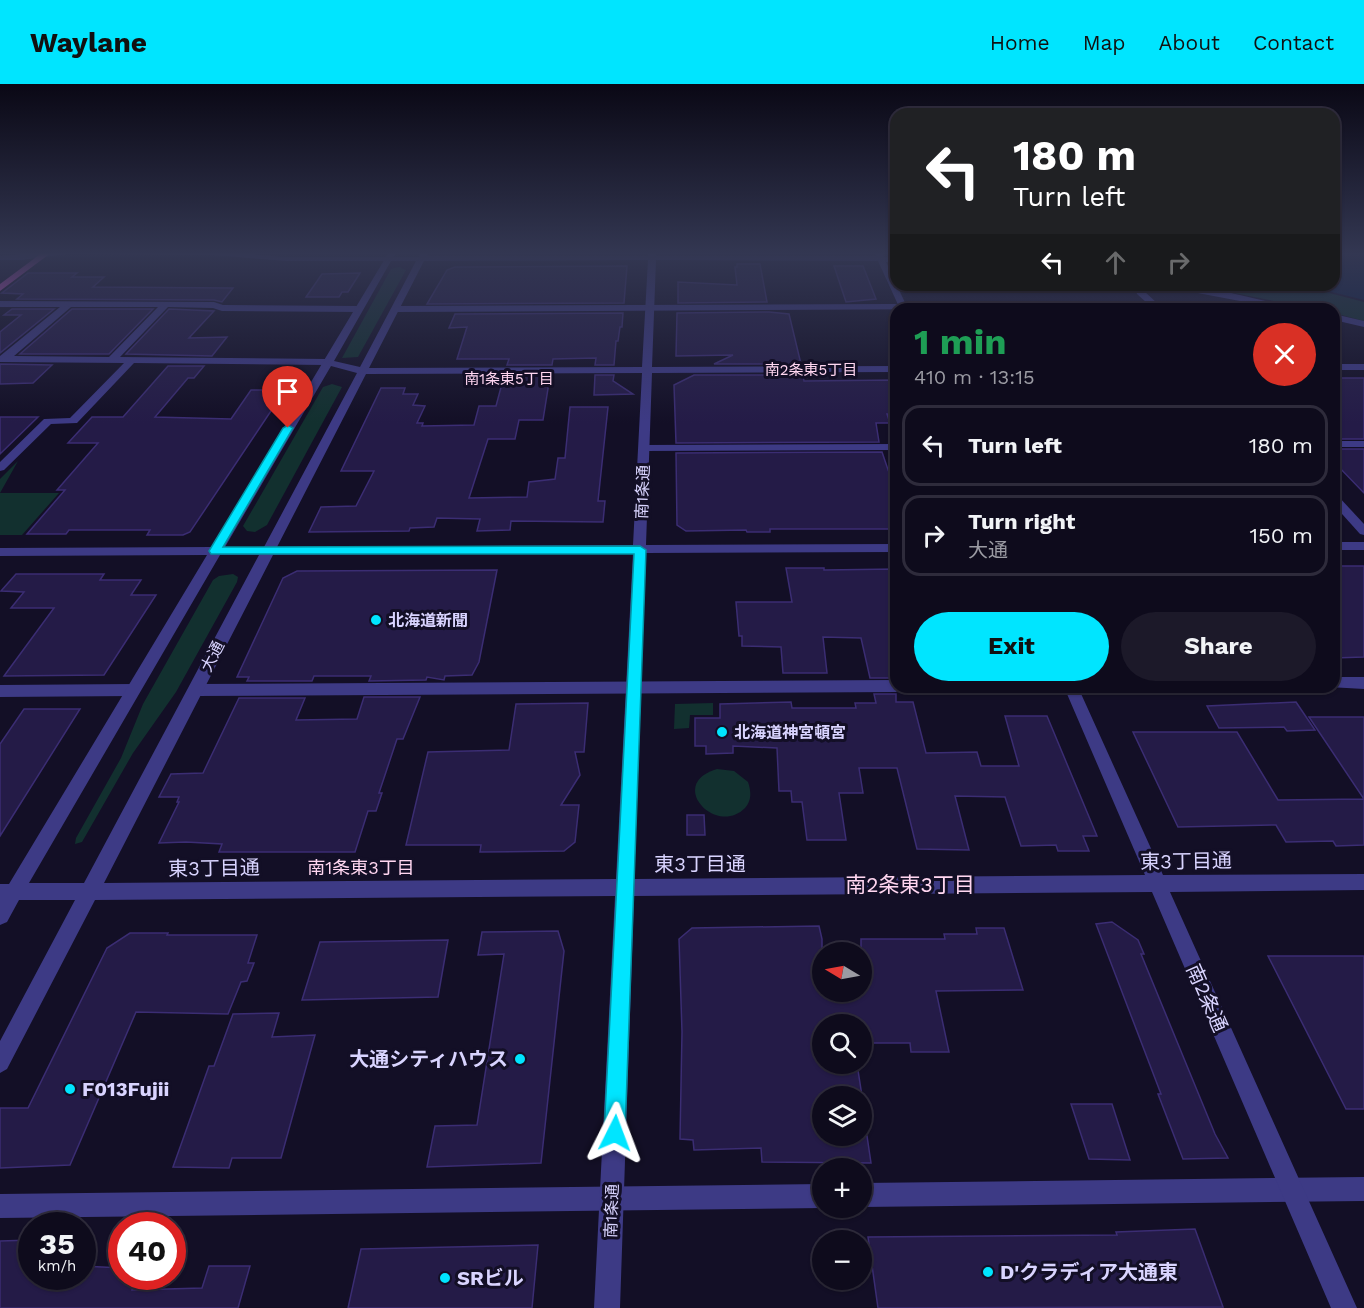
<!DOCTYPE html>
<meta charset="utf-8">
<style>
:root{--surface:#0e0b1c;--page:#1c1929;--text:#f1f3f6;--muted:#9b9ba3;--line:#2e2b3b;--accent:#00e5ff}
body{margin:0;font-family:"Work Sans","Noto Sans JP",sans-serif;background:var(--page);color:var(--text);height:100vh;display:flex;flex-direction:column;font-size:22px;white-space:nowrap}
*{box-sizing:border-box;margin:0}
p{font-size:20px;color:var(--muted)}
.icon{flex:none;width:33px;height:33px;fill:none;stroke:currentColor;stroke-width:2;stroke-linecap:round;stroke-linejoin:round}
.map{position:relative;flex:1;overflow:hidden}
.drawer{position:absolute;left:890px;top:219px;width:450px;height:390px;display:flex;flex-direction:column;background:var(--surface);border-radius:18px;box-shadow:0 2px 4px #0004,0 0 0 2px var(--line)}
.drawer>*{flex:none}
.guide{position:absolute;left:890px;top:24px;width:450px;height:183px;border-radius:18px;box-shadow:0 2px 4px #0004,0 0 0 2px var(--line);background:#202124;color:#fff;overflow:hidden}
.needle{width:39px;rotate:280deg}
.tools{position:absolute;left:812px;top:858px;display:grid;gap:12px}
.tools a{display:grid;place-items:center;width:60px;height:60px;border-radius:50%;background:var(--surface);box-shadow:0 2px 4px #0004,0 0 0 2px var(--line);font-size:30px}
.speed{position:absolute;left:18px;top:1128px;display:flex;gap:12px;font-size:30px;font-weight:700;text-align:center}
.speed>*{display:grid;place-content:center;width:78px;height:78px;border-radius:50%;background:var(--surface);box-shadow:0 2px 4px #0004,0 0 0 2px var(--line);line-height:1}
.speed small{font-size:15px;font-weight:400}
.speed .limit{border:9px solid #d22;background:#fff;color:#111}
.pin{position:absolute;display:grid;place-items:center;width:51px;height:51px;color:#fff;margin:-62px -26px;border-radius:50% 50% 50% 0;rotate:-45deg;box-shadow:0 0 6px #0007}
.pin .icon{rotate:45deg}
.me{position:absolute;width:66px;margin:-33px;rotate:3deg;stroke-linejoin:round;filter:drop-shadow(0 0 4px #0008)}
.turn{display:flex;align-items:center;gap:21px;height:126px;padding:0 24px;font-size:27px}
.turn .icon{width:78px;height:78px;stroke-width:2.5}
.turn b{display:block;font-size:42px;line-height:51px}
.lanes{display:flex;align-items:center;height:57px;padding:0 24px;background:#0003;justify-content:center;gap:30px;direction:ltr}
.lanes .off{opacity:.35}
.round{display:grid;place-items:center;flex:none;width:63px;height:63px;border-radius:32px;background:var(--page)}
.head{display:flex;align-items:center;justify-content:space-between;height:102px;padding:0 24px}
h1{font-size:36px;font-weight:700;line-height:45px;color:#1e9e55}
.cta{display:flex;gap:12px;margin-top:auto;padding:12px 24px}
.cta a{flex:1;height:69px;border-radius:36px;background:var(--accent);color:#111;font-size:24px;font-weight:700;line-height:69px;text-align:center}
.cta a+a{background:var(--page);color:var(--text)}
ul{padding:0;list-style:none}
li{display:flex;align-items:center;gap:18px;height:81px;margin:0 12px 9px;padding:0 12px;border:3px solid var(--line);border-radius:18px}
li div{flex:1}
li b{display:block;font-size:22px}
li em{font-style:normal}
header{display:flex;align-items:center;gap:36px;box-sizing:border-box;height:84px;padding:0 30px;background:var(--accent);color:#111}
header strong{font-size:28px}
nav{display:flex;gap:33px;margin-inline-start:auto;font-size:21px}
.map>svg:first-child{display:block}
</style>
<header>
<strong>Waylane</strong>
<nav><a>Home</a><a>Map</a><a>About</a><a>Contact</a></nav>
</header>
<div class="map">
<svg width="1364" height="1224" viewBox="0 0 1364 1224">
<rect width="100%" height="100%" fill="#130f26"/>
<g fill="#12302f">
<polygon points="399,183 406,186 358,273 342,274 391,185"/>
<polygon points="1194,201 1299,201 1364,218 1364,237 1334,229 1334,225 1314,225"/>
<polygon points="332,300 342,303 267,441 255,448 247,447 243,442 323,303"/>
<polygon points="18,377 0,409 59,409 22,451 0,451 0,395"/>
<polygon points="233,490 238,493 237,498 176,608 133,669 82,758 75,760 76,754 121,674 143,620 213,496 219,492"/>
<polygon points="713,619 713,631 690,631 689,644 674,645 675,620"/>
<path d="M717 685 734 687 748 698C751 707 752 716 745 724 716 753 666 700 717 685Z"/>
</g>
<polygon fill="#0a1f44" points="1334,168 1364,168 1364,216 1304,201 1334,201"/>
<g fill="#241b47" stroke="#3b2d73" stroke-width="1.5">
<polygon points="737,180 760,180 767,218 678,219 678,198 737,201 735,183 737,183"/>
<polygon points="627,182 624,219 427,220 447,186 455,183"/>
<polygon points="834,182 863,182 876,215 846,218"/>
<polygon points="28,189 77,189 72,193 104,193 93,203 233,204 222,218 214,216 17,215 23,210 2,209"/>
<polygon points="360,189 348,208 342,208 339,213 306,213 322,190"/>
<polygon points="12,225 54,225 0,269 0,248 21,231 4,231"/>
<polygon points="72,225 153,225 109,270 20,270"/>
<polygon points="169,225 214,227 189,254 227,253 212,272 126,270"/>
<polygon points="769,228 789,230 801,280 714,280 733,271 676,272 677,229"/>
<polygon points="623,229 622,243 620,243 618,257 616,257 614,281 595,281 596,274 553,275 552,281 507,281 509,275 457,275 467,243 449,244 455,230"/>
<polygon points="0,280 52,281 33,299 0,300"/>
<polygon points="168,282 204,282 194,294 188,294 155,333 231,335 251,306 285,306 190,448 183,451 147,451 150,446 69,446 66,450 27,450 65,406 57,406 98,359 68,359 92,333 123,333"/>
<polygon points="595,291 614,291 613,297 633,310 594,311"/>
<polygon points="694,291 803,291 804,297 896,296 896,330 887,330 890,339 876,339 879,358 676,359 674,301"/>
<polygon points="504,292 550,292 543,336 519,336 515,355 488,355 469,414 527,413 529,398 555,395 558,374 565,374 570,323 608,323 598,417 605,417 603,438 511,437 510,446 477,447 480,435 437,434 434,443 410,444 409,447 309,448 321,423 356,422 374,387 341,387 381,304 405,304 403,310 418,310 413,321 425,322 417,339 423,339 422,342 474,341 479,322 496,322"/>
<rect x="1334" y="294" width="30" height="61"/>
<polygon points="0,333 38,333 0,370"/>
<polygon points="1334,365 1364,365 1364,409 1334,378"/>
<polygon points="882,368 896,409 896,445 770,445 770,448 747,448 746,446 686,447 677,441 676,369"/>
<polygon points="1334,482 1364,482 1364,573 1334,574"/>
<polygon points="786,484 824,484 824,486 896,485 896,594 870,594 861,554 823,553 827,589 783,589 781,563 742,562 742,552 739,552 736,518 792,518"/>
<polygon points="497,486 479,578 472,591 445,592 444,596 427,593 426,596 369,597 371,592 314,592 312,597 247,597 249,593 237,593 283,494 297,487"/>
<polygon points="16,490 104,490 100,496 141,496 131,511 156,511 104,591 4,592 54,524 11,524 24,508 1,507"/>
<polygon points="874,610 896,610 896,618 913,618 926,669 977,668 981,682 1019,682 1005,632 1047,632 1097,752 1083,752 1089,767 1058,767 1056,761 1021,762 1005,713 955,712 969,766 917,765 897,684 859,684 863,709 839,709 846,756 807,756 802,718 792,718 791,707 779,707 777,664 733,662 733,669 706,670 706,662 695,662 695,634 720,634 720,620 791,618 792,624 856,624 855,619 876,619"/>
<polygon points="364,613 420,613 403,655 397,655 379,709 382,709 376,727 368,727 355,768 219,768 222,760 186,758 159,759 179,718 177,718 179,713 159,713 171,690 203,689 239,614 305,614 296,636 357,635"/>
<polygon points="1296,618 1315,646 1287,647 1284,643 1219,644 1207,622"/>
<polygon points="588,619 584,668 575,668 580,691 561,721 579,721 575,758 564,767 480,768 481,761 406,761 428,668 509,666 516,620"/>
<polygon points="24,625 80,625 0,752 0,660"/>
<polygon points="1309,633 1364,633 1364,761 1336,762 1333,757 1286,758 1276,741 1178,743 1133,648 1237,648 1278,716 1364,715"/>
<polygon points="687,731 704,731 705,751 687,751"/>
<polygon points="1112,838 1138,856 1144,870 1141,870 1215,1050 1228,1074 1183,1075 1158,1010 1161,1010 1096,840"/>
<polygon points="819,842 822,855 822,908 861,908 861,855 945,855 944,850 977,850 976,844 1004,844 1023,906 936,907 949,968 911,968 910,959 861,959 861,940 822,940 822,980 857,980 862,1012 822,1012 822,1052 867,1052 871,1079 762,1078 761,1064 694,1066 693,1056 680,1055 682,948 679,855 692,844"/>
<polygon points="558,847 564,867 541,1079 427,1083 435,1042 477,1041 504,870 478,871 482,848"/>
<polygon points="130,849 168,849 167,851 257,851 248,879 254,879 247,897 241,898 228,930 136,928 70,1081 0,1084 0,1024 28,1024 107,864"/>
<polygon points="448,856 438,913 302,916 320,858"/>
<polygon points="1268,872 1364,872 1364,1025 1346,1025"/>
<polygon points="279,929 272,953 315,951 281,1074 232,1074 229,1084 173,1083 209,982 214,982 233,930"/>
<polygon points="1071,1020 1112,1020 1130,1076 1089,1075"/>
<polygon points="1195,1145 1223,1223 878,1224 868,1153 1117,1151 1116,1148"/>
<polygon points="32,1156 32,1192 82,1192 82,1182 122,1184 122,1192 136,1192 132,1206 202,1204 209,1182 250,1182 238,1224 0,1224 0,1157"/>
<polygon points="538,1161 532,1224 348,1224 361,1165"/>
</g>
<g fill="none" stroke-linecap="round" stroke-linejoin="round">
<g fill="#3d3a85" fill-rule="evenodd">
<polygon points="52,168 224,168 286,173 388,173 392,175 388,177 286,177 212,171 67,170 22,176 0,176 0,172"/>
<polygon points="1134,201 1142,201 1144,207 1158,220 1158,224 395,228 391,225 395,222 1147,219 1137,210"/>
<polygon points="1155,201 1177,201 1218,206 1300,225 1283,225"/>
<path d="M0 217 214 218 223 221 359 222 363 225 359 228 222 227 213 224 168 223 120 273 327 275 332 278 327 281 134 279 77 339 51 340 4 386 0 387V378L44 335 70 334 124 279 0 278V272L60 223H0ZM71 223H158L109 273 14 272Z"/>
<polygon points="1334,230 1364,237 1364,243 1334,236"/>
<rect x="1334" y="357" width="30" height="6"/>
<polygon points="896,360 896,366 644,367 639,364 644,361"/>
<polygon points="1334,593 1364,593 1364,605 1329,603 1334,603"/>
<polygon points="896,596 896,603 903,603 896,608 195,612 190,610 188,606 190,602 195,600"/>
<polygon points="133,600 138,602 140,606 138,610 133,612 0,613 0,601"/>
<polygon points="1364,1093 1364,1117 861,1123 861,1099"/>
<polygon points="822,1100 822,1124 0,1134 0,1110"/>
</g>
<g fill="#3d3a85" fill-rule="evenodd">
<path d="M389 168H397L394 173H419L421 168H429L427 172H648V168H656V172H876L874 168H882L884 173 896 174V178H886L908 225H900L878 177 656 176 652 283 896 282V288L652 289 646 461 896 460V468L645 469 634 795 1145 791 1064 603H1078L1163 791 1364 790V806L1170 808 1357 1224H1331L1152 808 634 812 620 1224H594L615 812 95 816 7 985 0 989V957L75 816H19L7 838 0 841V800H9L207 471 0 472V464L212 463ZM648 176 642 283 369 284 424 177ZM391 177H416L360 283 334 277ZM331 282 357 289 264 463H225ZM642 289 633 461 277 463 366 290ZM633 469 616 795 104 799 273 471ZM220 471H259L84 799H29Z"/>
<polygon points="1149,217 1155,217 1162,225 1153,225 1148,219"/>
<rect x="1334" y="280" width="30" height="6"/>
<polygon points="1334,410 1338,412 1364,440 1364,451 1360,450 1334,421"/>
<rect x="1334" y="458" width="30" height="8"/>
</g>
<polygon fill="#e055d1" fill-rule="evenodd" points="43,168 52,168 0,207 0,200"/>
</g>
<linearGradient id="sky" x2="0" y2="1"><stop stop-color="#0a0815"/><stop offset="0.5" stop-color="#333752"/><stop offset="1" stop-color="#333752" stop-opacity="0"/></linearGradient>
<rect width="1364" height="339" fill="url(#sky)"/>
<polygon fill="#00e5ff" stroke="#0095a6" stroke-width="1.5" points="288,341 293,344 223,463 640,462 646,466 625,1049 622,1056 615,1059 607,1056 604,1049 634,470 211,470 209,467 283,344"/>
<g fill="#00e5ff" stroke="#130f26" stroke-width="2">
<circle cx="376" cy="536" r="6"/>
<circle cx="722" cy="648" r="6"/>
<circle cx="520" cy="975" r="6"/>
<circle cx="70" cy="1005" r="6"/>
<circle cx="988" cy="1188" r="6"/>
<circle cx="445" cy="1194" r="6"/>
</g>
<g text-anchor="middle" stroke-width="6" stroke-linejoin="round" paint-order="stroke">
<g font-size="15" fill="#ffd6f0" stroke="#130f26">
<text x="811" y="291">南2条東5丁目</text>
<text x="509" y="300">南1条東5丁目</text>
</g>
<g font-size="16" fill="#d9d4ff" stroke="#130f26">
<text transform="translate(642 408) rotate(-88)" y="6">南1条通</text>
<text transform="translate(212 572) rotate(-63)" y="6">大通</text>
<text transform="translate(611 1127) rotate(-88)" y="6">南1条通</text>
</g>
<g font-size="16" font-weight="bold" fill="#d9d4ff" stroke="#130f26" text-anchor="start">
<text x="388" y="542">北海道新聞</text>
<text x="734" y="654">北海道神宮頓宮</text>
</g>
<g font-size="18" fill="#ffd6f0" stroke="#130f26">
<text x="361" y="790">南1条東3丁目</text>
</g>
<g font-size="20" fill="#d9d4ff" stroke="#130f26">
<text transform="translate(1186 777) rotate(-1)" y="7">東3丁目通</text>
<text x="700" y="787">東3丁目通</text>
<text transform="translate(214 784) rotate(-1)" y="7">東3丁目通</text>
<text transform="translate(1207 914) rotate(66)" y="7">南2条通</text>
</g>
<g font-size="20" font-weight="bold" fill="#d9d4ff" stroke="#130f26" text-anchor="start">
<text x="508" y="982" text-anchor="end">大通シティハウス</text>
<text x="82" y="1012">F013Fujii</text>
<text x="1000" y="1195">D'クラディア大通東</text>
<text x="457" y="1201">SRビル</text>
</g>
<g font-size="21" fill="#ffd6f0" stroke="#130f26">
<text x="910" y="808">南2条東3丁目</text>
</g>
</g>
</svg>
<div class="tools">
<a><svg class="needle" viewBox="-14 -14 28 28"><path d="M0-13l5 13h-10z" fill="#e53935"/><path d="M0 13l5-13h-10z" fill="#9b9ba3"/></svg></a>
<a><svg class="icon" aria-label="search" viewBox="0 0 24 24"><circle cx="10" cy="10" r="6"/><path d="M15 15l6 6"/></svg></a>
<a><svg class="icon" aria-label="layers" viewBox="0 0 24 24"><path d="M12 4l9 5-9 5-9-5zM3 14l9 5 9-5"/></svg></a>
<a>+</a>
<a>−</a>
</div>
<div class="speed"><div>35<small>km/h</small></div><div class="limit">40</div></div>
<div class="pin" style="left:288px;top:344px;background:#d93025"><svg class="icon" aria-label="arrive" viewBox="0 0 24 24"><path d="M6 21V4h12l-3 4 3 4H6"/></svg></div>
<svg class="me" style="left:615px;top:1049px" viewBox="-20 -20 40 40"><path d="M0-17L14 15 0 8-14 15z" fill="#00e5ff" stroke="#fff" stroke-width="4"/></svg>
<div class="guide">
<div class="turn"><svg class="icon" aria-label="left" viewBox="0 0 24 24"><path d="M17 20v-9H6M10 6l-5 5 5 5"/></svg><div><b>180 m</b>Turn left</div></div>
<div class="lanes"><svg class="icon" aria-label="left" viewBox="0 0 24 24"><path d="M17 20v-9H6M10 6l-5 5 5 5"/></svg><svg class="icon off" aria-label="ahead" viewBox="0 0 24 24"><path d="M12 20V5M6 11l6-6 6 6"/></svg><svg class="icon off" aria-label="right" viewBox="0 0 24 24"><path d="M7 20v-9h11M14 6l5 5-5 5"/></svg></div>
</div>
<section class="drawer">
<div class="head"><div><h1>1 min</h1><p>410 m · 13:15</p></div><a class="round" style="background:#d93025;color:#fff"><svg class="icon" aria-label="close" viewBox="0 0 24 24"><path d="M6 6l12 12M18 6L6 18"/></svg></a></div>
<ul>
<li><svg class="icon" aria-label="left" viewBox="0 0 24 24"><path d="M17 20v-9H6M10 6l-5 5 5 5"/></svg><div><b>Turn left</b></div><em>180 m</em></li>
<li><svg class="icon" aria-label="right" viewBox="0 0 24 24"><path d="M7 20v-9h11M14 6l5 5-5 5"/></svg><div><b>Turn right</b><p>大通</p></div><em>150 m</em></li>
</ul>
<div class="cta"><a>Exit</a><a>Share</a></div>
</section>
</div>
